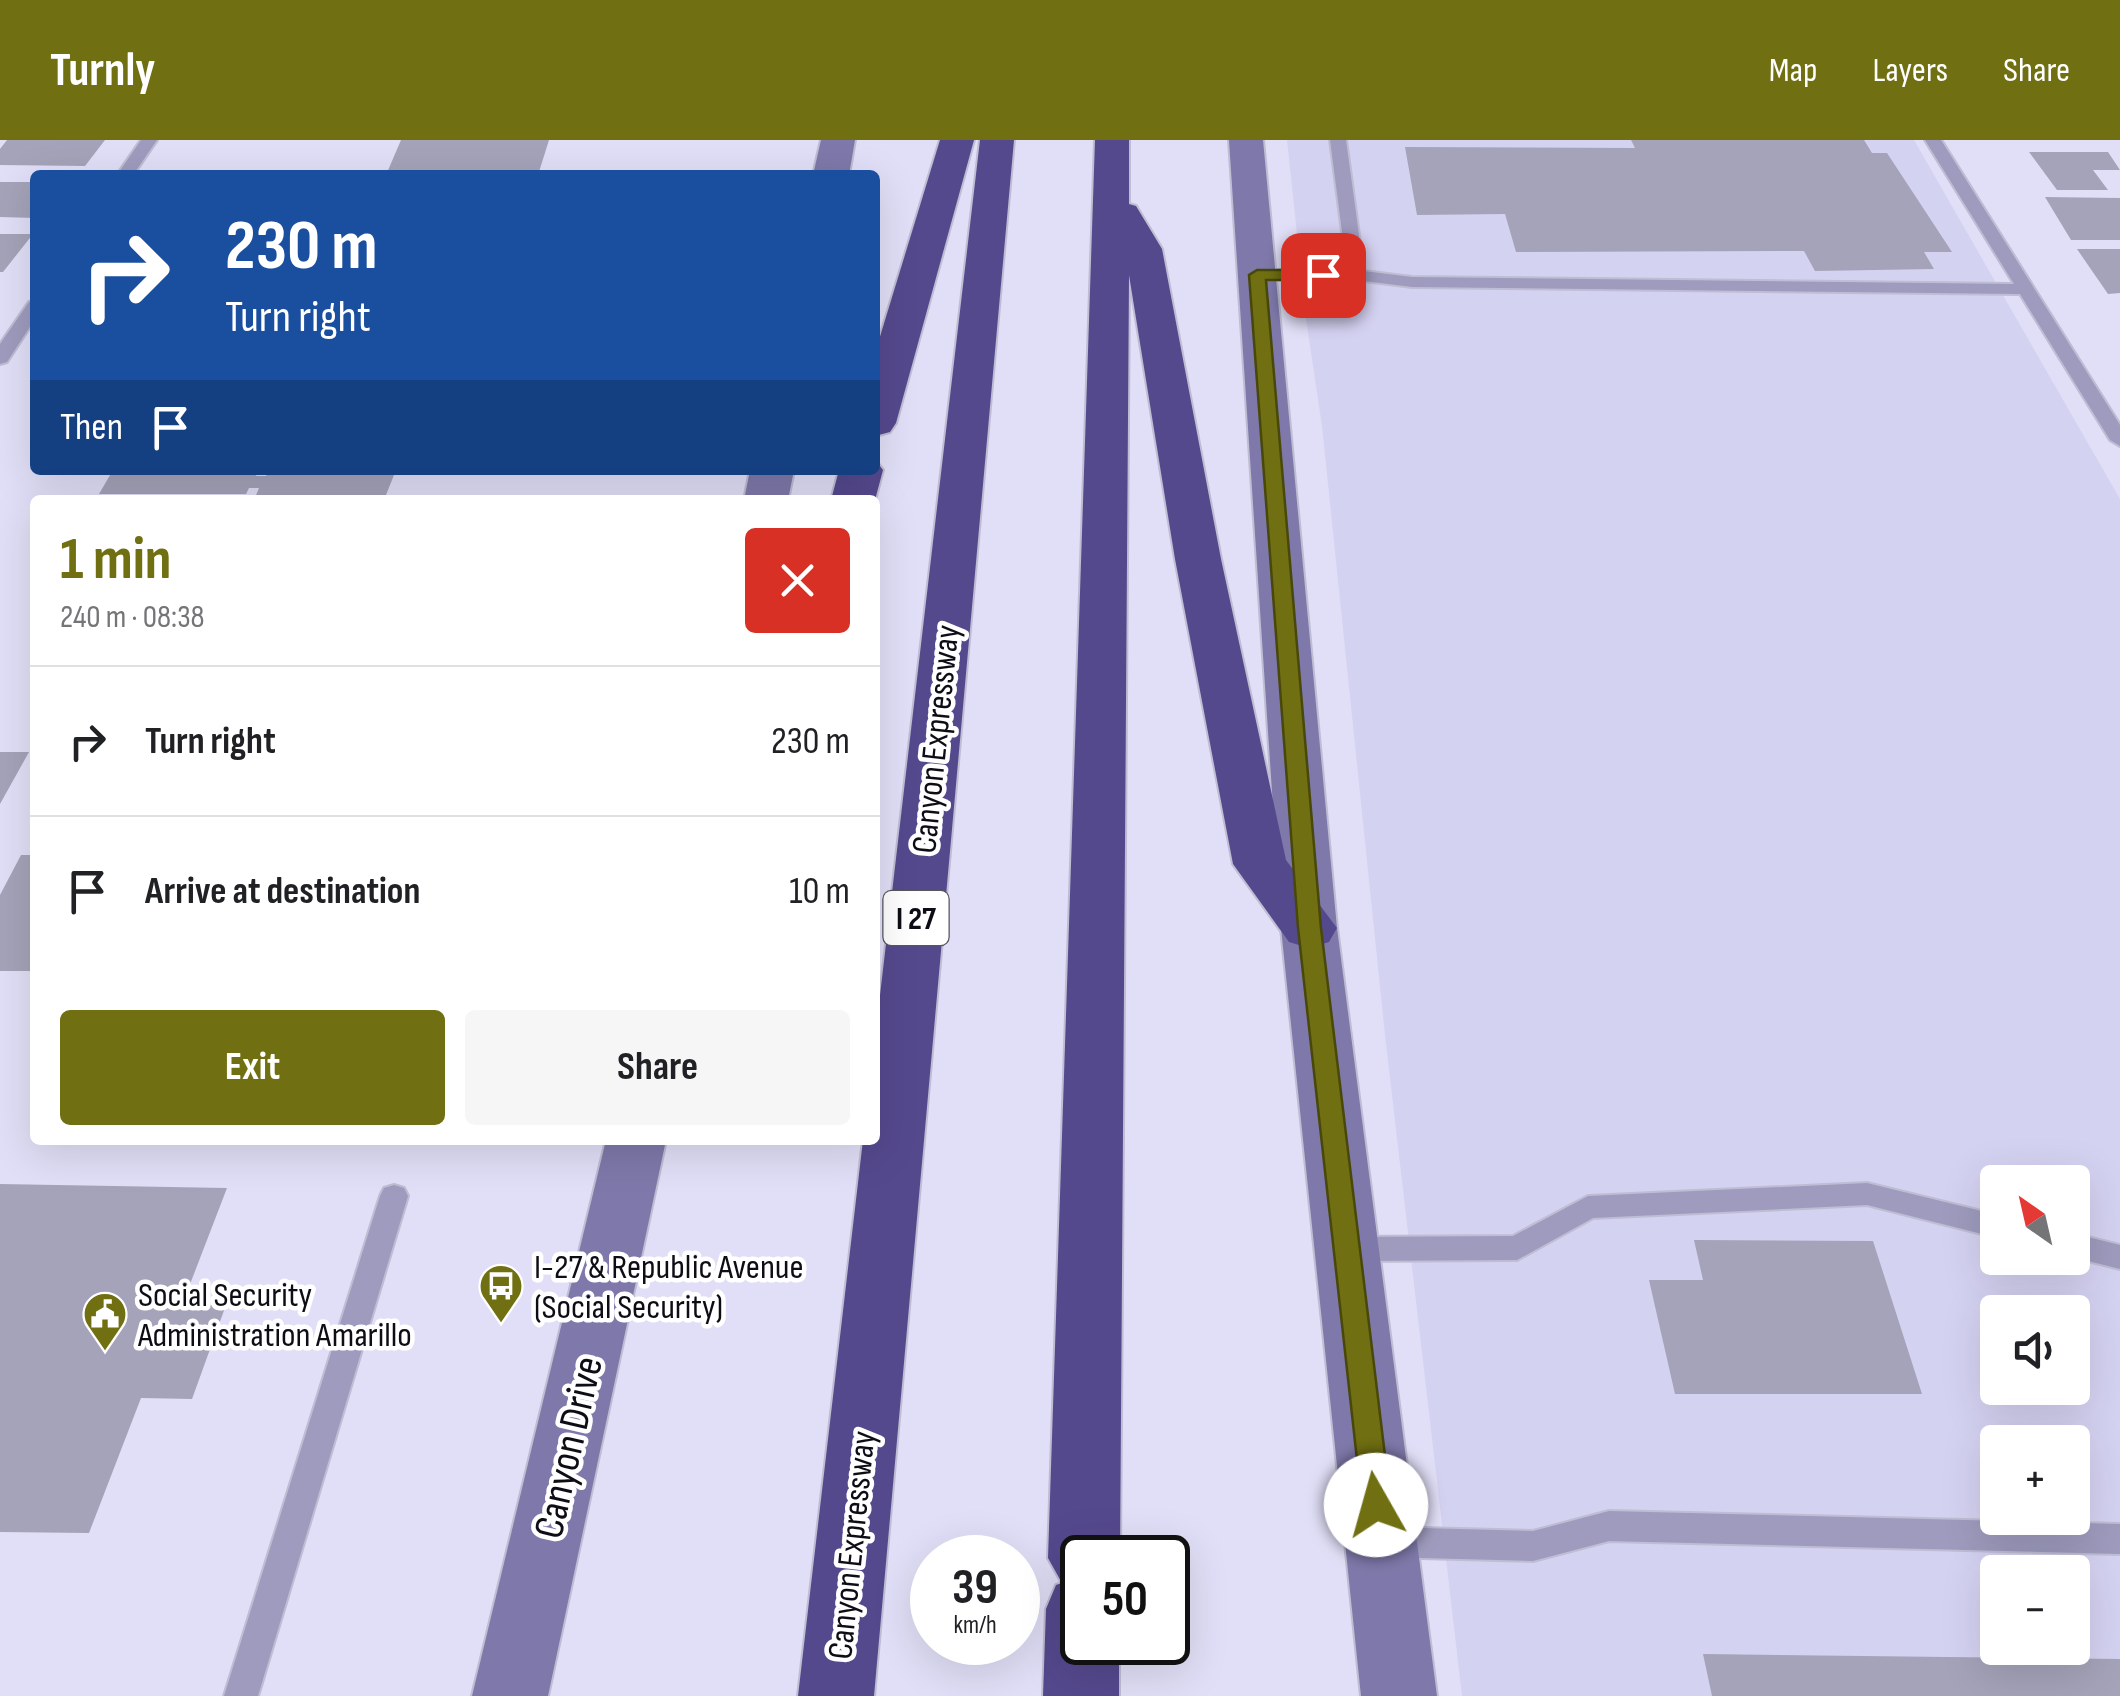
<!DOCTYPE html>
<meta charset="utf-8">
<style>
:root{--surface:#fff;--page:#f6f6f6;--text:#202124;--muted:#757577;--line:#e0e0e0;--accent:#706f11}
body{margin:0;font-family:"Sofia Sans Condensed",sans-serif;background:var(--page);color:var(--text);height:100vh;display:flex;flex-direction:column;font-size:38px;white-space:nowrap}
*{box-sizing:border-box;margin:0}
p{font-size:32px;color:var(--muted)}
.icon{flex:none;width:55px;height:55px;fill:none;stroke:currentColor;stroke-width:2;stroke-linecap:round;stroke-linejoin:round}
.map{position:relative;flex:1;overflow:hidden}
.sheet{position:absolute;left:30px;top:355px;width:850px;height:650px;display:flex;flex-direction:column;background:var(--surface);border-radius:10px;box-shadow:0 10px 40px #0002}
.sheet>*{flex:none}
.top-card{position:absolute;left:30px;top:30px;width:850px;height:305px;border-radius:10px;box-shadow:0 10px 40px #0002;background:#1a4fa0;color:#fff;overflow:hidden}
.needle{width:65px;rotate:326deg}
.tools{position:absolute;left:1980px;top:1025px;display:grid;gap:20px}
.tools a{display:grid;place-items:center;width:110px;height:110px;border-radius:10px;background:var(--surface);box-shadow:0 10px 40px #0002;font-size:50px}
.speed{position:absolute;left:910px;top:1395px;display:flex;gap:20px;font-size:50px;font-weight:700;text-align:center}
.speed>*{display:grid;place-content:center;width:130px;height:130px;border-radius:50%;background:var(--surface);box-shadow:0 10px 40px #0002;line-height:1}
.speed small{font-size:25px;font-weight:400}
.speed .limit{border:5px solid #111;border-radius:15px;background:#fff;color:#111}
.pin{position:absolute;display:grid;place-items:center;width:85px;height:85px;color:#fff;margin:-42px;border-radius:20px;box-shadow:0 5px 15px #0006}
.me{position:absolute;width:110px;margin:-55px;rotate:353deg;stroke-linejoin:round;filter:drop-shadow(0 0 8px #0008)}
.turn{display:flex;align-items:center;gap:35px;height:210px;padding:0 30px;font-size:45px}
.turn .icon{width:130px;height:130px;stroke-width:2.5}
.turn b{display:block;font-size:70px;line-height:85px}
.then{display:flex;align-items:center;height:95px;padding:0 30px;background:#0003;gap:20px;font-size:38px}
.round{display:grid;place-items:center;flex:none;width:105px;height:105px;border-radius:10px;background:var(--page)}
.headline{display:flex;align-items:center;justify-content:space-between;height:170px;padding:0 30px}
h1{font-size:60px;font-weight:700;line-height:75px;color:var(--accent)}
.action{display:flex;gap:20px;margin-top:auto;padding:20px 30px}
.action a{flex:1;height:115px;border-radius:10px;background:var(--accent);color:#fff;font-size:40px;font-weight:700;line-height:115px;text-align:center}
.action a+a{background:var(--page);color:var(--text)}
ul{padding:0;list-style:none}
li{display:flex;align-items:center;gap:30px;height:150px;padding:0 30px;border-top:2px solid var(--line)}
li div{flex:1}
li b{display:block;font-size:38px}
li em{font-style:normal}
header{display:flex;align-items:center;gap:60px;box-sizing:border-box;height:140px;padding:0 50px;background:var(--accent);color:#fff}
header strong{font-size:48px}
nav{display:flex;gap:55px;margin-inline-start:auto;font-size:35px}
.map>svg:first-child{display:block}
</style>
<header>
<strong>Turnly</strong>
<nav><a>Map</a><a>Layers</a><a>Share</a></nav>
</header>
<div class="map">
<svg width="2120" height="1556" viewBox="0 0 2120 1556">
<rect width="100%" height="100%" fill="#e1dff7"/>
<path fill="#d4d2f1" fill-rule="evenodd" d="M1287 0H1914L2120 359V1556H1462L1385 895 1322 286 1306 179ZM1998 1042H2072V1118H1998ZM1998 1172H2072V1248H1998ZM1998 1302H2072V1378H1998ZM1998 1432H2072V1508H1998Z"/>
<g fill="#a5a3b9">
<polygon points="7,0 105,0 85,26 0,25 0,9"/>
<polygon points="401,0 549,0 538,35 386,35"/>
<polygon points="1631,0 1864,0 1872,13 1887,13 1952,112 1924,112 1934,129 1815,131 1804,111 1516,112 1505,74 1417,75 1405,7 1635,8"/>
<polygon points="2029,12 2108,12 2120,30 2093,30 2108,50 2057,50"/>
<polygon points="0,42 35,42 35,78 0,77"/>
<polygon points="2045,57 2120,58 2120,100 2071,100"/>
<polygon points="0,94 33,94 3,132 0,132"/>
<polygon points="2077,109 2120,109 2120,153 2108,154"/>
<polygon points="113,330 259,330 256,336 266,336 269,330 396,330 384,360 254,360 259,348 249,348 246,354 99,354"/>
<polygon points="0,612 29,612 0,664"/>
<polygon points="21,715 35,715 35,831 0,831 0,755"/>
<polygon points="0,1044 227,1048 182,1165 226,1165 192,1259 141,1258 89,1393 0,1392"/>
<polygon points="1694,1100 1873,1101 1922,1254 1675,1254 1649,1140 1703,1140"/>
<polygon points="1703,1514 2120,1519 2120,1556 1712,1556"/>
</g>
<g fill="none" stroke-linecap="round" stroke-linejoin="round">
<defs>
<g id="lane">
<polygon points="141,0 157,0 133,35 117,35"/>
<polygon points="1330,0 1346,0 1364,131 1412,137 2014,144 1925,0 1941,0 2120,285 2120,306 2110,300 2020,154 1412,147 1356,140 1251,139 1251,131 1257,130 1347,130"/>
<polygon points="35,161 35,179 7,222 0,224 0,204 29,162"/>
<polygon points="1867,1043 1998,1075 1998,1098 1867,1065 1593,1078 1517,1120 1347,1121 1337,1117 1333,1109 1337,1101 1347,1097 1513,1096 1588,1056"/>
<polygon points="394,1045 404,1048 408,1056 258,1556 224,1556 380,1056 384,1048"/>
<polygon points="2072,1093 2120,1105 2120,1129 2072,1117"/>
<polygon points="1609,1371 2120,1384 2120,1414 1609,1401 1533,1421 1383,1417 1372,1412 1367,1402 1372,1392 1383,1387 1533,1391"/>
</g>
<g id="secondary">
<polygon points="821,0 855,0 849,35 813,35"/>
<polygon points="1229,0 1263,0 1337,788 1437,1556 1361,1556 1281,788"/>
<polygon points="750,330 794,330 788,360 744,360"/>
<polygon points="606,1000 666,1000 548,1556 472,1556"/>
</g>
<g id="highway">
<polygon points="940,0 974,0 896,283 890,292 875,296 875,213"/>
<polygon points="980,0 1014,0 874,1556 798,1556 863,1000 875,1000 875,898"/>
<polygon points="1095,0 1129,0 1129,64 1136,66 1162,109 1221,419 1286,720 1337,788 1329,802 1309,808 1289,802 1233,724 1175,419 1129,135 1120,1418 1082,1418 1082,1502 1119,1502 1119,1556 1043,1556 1046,1469 1056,1445 1062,1443 1048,1418"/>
<polygon points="876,321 883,330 875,360 831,360 839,330 875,330"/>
</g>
</defs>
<use href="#lane" stroke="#bfbdd3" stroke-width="4"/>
<use href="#secondary" stroke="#bfbdd3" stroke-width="4"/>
<use href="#highway" stroke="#bfbdd3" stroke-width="4"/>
<use href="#lane" fill="#9e9bbe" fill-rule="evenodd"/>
<use href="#secondary" fill="#7e79aa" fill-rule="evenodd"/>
<use href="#highway" fill="#55498e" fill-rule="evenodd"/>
</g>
<polygon fill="#706f11" stroke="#49480b" stroke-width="2.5" points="1257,130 1323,130 1331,135 1323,140 1266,140 1321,788 1391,1365 1387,1374 1376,1378 1366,1374 1362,1365 1298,788 1249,135"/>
<defs>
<symbol id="bus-pin" viewBox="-11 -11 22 30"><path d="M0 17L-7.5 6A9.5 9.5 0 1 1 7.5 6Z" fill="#706f11" stroke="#fff"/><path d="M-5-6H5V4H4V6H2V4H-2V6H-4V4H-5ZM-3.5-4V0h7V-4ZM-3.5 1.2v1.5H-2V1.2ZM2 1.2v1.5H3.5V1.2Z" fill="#fff"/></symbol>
<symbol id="civic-pin" viewBox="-11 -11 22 30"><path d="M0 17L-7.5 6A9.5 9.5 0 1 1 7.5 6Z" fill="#706f11" stroke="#fff"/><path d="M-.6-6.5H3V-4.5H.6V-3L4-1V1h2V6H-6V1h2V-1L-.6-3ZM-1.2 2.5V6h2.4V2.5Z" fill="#fff"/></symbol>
</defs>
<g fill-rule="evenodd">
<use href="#bus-pin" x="476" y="1121" width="50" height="68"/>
<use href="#civic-pin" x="80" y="1149" width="50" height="68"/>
</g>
<g text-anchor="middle" stroke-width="9" stroke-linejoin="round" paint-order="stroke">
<rect fill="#fff" stroke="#56565b" stroke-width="2.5" x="883.5" y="751" width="65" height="54" rx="8"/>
<g font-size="32" font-weight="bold" fill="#0e0d15">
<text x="916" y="789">I 27</text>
</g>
<g font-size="35" fill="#0e0d15" stroke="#fff">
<text transform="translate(935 599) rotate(-84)" y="12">Canyon Expressway</text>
<text transform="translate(851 1405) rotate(-84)" y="12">Canyon Expressway</text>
</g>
<g font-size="35" fill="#0e0d15" stroke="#fff" text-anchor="start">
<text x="534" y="1138">I-27 &amp; Republic Avenue<tspan x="534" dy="40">(Social Security)</tspan></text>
<text x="138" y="1166">Social Security<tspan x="138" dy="40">Administration Amarillo</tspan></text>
</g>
<g font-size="42" fill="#0e0d15" stroke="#fff">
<text transform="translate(567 1307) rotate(-77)" y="15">Canyon Drive</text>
</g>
</g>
</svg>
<div class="tools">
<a><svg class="needle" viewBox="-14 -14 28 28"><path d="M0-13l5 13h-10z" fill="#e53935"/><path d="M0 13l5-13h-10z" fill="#757577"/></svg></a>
<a><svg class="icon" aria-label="sound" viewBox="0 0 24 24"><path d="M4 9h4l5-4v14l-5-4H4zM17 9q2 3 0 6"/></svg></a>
<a>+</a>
<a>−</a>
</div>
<div class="speed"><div>39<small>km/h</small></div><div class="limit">50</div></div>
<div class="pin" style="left:1323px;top:135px;background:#d93025"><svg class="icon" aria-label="arrive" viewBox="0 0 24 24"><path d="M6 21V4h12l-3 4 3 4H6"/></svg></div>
<svg class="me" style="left:1376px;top:1365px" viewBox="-20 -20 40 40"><circle r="19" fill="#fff"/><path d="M0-13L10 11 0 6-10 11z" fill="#706f11"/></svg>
<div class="top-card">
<div class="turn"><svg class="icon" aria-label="right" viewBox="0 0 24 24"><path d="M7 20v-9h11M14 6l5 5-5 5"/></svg><div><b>230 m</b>Turn right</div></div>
<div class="then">Then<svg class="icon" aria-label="arrive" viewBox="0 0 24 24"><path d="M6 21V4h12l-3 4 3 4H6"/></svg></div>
</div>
<section class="sheet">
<div class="headline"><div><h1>1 min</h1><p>240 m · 08:38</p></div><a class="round" style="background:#d93025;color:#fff"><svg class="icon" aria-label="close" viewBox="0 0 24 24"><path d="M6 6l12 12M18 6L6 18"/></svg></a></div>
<ul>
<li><svg class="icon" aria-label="right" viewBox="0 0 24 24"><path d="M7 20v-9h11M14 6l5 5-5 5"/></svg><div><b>Turn right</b></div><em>230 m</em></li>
<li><svg class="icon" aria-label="arrive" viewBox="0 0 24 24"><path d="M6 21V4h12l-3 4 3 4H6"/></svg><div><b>Arrive at destination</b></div><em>10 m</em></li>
</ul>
<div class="action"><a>Exit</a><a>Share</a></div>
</section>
</div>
